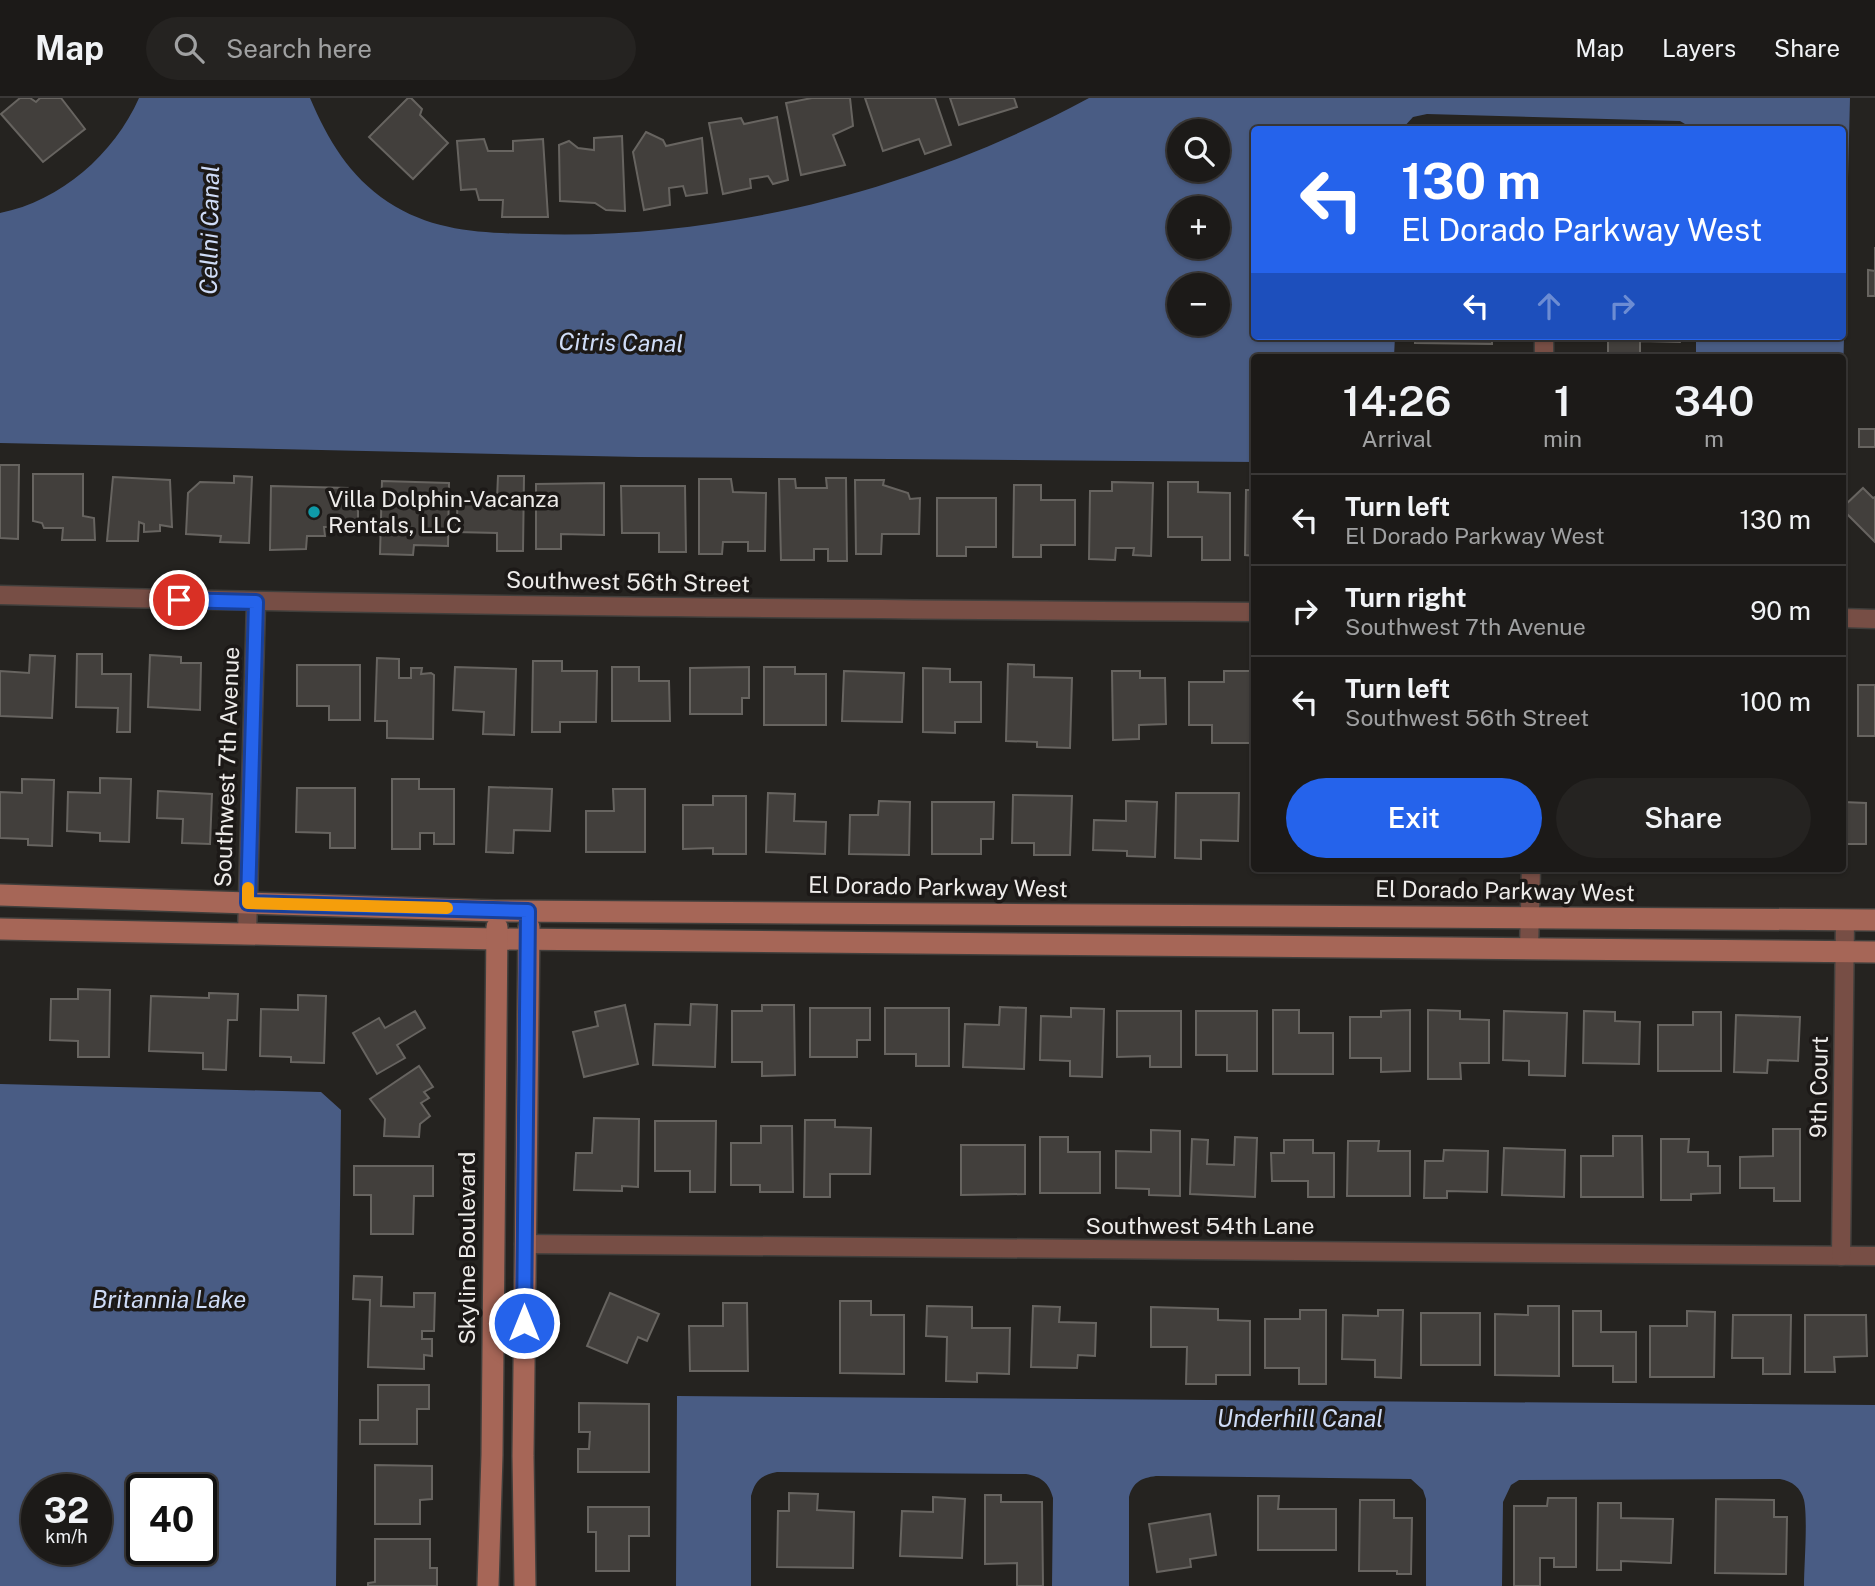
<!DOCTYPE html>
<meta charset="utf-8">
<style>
:root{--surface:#1c1a18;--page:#252321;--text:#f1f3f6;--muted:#a0a1a2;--line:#3a3837;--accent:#2563eb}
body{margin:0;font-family:"Public Sans",sans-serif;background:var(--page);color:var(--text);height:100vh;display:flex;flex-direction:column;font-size:26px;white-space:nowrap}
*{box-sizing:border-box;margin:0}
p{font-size:23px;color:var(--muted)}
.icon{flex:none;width:38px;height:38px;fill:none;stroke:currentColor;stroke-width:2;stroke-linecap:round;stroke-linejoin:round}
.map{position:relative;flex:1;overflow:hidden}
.side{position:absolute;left:1251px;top:256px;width:595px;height:518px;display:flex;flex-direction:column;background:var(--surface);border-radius:7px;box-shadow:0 2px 5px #0004,0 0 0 2px var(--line)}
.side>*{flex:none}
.banner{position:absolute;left:1251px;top:28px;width:595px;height:214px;border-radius:7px;box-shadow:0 2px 5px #0004,0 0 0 2px var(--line);background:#2563eb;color:#fff;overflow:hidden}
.tools{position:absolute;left:1167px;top:21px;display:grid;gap:14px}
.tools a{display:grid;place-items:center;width:63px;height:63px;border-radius:50%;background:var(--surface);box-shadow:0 2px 5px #0004,0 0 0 2px var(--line);font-size:35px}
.speed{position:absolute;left:21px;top:1376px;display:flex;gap:14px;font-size:35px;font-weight:700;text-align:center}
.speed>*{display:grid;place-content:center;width:91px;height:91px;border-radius:50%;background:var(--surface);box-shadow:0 2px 5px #0004,0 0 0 2px var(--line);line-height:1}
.speed small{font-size:18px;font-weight:400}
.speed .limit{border:4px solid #111;border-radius:10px;background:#fff;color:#111}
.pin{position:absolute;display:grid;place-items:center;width:60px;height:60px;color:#fff;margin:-30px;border:4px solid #fff;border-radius:50%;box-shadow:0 2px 7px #0007}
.me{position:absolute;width:77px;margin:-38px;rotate:0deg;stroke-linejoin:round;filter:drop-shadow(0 0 5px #0008)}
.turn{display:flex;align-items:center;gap:24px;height:147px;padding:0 35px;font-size:32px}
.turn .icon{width:91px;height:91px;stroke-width:2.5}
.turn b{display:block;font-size:49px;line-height:60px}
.lanes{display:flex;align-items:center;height:66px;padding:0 35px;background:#0003;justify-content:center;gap:35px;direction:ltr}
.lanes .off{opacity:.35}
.eta{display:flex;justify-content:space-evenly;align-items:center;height:119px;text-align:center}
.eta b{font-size:42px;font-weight:600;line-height:49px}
.action{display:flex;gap:14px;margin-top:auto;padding:14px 35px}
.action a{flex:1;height:80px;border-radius:42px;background:var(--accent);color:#fff;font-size:28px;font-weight:600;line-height:80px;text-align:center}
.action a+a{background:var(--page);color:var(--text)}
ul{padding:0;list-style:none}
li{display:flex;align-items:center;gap:21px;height:91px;padding:0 35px;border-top:2px solid var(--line)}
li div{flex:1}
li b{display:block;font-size:26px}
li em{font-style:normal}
header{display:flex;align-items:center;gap:42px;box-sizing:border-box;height:98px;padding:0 35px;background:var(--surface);border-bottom:2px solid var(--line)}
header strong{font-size:33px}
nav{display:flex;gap:38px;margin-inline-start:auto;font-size:24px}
.search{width:490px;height:63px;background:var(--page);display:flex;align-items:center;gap:18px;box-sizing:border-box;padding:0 24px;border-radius:38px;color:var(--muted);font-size:26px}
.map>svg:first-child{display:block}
</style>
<header>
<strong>Map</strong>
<div class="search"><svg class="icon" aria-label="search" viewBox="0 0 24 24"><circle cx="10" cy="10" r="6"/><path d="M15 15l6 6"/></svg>Search here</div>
<nav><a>Map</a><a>Layers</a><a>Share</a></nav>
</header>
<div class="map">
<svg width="1875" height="1488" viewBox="0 0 1875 1488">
<rect width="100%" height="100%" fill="#252320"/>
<g fill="#495c84" fill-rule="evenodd">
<path d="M139 0H310C328 42 349 78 388 104 434 134 482 135 535 136 726 142 922 90 1089 0H1850L1843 279V259H1696V238H1843V32H1695L1680 23 1427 16 1413 19 1402 31 1255 32V238H1395L1394 259H1255V364L638 359 0 345V115C61 103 114 56 139 0ZM1180 33H1218V72H1180ZM1180 110H1218V149H1180ZM1180 187H1218V226H1180Z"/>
<path d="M0 986 321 994 341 1012 336 1488H0ZM37 1391H96V1451H37ZM142 1391H201V1451H142Z"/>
<path d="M677 1298 1875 1307V1488H1804C1804 1467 1808 1421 1804 1402 1801 1390 1792 1383 1780 1381L1519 1382 1511 1387 1503 1404 1502 1488H1426V1401L1423 1392 1411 1381 1156 1378C1141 1380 1133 1384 1129 1399V1488H1052L1053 1400C1049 1385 1042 1379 1026 1376L777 1374C761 1377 755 1383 751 1398V1488H676Z"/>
</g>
<g fill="#423f3c" stroke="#676460" stroke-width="2">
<polygon points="20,0 30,0 36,4 40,0 61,0 85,31 43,64 1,16"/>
<polygon points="408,0 411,0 422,11 420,17 448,45 413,81 369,39"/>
<polygon points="812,0 850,0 853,28 833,37 845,67 801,77 786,5"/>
<polygon points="865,0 935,0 951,47 925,56 919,41 883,53"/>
<polygon points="950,0 1014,0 1017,9 959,27"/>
<polygon points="777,19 788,82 773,86 768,78 750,81 751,90 723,96 709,25 741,20 744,26"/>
<polygon points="646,34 663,42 666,48 702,40 707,95 686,98 683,88 669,90 670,107 644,112 633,54"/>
<polygon points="622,38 625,113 606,112 595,105 560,103 559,47 569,43 578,50 594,52 594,40"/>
<polygon points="484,41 488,53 513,53 513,43 543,41 548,119 502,119 503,102 479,102 476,91 461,92 457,43"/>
<polygon points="1875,149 1875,198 1868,198 1868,172 1875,173"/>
<polygon points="1415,238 1492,238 1492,246 1415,245"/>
<polygon points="1608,238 1681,238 1680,244 1640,243 1640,256 1608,255"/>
<rect x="1859" y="331" width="16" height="18"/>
<polygon points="0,367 19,367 18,441 0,440"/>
<polygon points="33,376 83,376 83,418 94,420 95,442 62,442 63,430 44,430 42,425 33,423"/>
<polygon points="234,378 252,379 249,445 220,444 221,438 186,436 188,395 200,384 234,385"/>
<polygon points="498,378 524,378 523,453 497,453 497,435 456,434 458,401 497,401"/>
<polygon points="113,379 170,382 172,429 160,427 160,433 144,434 144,426 139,424 138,443 107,443"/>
<polygon points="826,380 846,380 847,463 828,463 828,451 814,451 814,462 781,462 779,381 795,381 796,390 827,390"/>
<polygon points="699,381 731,381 733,394 766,395 765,453 748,453 748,444 723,444 722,456 699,456"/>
<polygon points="855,382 884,382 883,387 908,395 910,401 920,400 919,436 882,436 881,456 856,456"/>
<polygon points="382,383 449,385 448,448 414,447 413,457 380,456"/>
<polygon points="1112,384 1153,385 1151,458 1133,457 1134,450 1116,450 1115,462 1089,461 1090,393 1112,393"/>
<polygon points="1168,384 1198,384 1198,394 1230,395 1230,462 1202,462 1202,439 1168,439"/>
<polygon points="604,385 604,437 561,436 561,451 536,451 536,386"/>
<polygon points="1014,387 1041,387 1041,402 1075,402 1075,447 1041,447 1041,459 1013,459"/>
<polygon points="271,388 349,390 350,401 358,402 358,427 344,427 344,435 334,434 334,429 324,429 325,438 307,438 306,451 270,452"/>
<polygon points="621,388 685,388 686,454 659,454 659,435 622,435"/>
<polygon points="1863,390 1873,400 1875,399 1875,444 1843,412 1843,409"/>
<polygon points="1246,392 1255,392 1255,458 1245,457"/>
<polygon points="937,400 996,400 996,449 966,449 966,458 937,458"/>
<polygon points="77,556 102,556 102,576 131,576 130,634 117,634 118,610 76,609"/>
<polygon points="30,557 55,558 52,620 0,618 0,573 29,575"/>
<polygon points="150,557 181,559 181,565 201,565 200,612 148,609"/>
<polygon points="377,560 399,561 399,580 411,580 411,570 422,570 421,576 431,575 434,577 433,641 387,640 387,623 375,623"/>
<polygon points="533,563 562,563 562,573 597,573 596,624 560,624 560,634 532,634"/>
<polygon points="1008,566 1034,567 1034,579 1072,580 1070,650 1037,649 1037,644 1006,643"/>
<polygon points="297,567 360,567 360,622 329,622 329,608 297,608"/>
<polygon points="455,569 516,571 514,637 483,636 484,614 453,612"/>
<polygon points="612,569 639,569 639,583 669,583 670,623 612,623"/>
<polygon points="749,569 749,600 742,600 742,616 690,616 690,570"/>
<polygon points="764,569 795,569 795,576 826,576 826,627 764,627"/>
<polygon points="923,570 950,571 950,584 981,584 981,624 955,624 955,635 923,634"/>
<polygon points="844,573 904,575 902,624 842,623"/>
<polygon points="1112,573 1140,573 1140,580 1165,580 1166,626 1139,627 1139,641 1113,642"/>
<polygon points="1224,573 1252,573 1251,645 1212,645 1212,627 1189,627 1189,584 1224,584"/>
<rect x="1858" y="587" width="17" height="51"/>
<polygon points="100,680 131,681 129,744 100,743 100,735 67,733 68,694 100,695"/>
<polygon points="22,681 54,682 52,748 28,747 28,741 0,740 0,694 22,695"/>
<polygon points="392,681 419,681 419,691 454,691 454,746 434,746 434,735 420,735 420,751 392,751"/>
<polygon points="489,689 552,691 550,733 514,732 513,755 486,754"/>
<polygon points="297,690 355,690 355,750 330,750 330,735 296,734"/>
<polygon points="613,691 645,691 645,754 586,754 586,713 614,713"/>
<polygon points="158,693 212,696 210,746 182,745 183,721 157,720"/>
<polygon points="768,695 795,696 794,723 826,724 825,756 766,754"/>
<polygon points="1176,695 1239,695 1238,743 1201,742 1201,761 1175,760"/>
<polygon points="1013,697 1072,698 1070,757 1034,757 1034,745 1012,745"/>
<polygon points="713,698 746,698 746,756 713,756 713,750 683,751 683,707 713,707"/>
<polygon points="879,703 910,704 909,757 849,756 850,717 878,717"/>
<polygon points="1126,703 1157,704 1155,759 1127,758 1127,753 1093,752 1094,722 1126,723"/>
<polygon points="932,704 994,704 993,741 981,741 981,756 932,756"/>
<polygon points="1843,704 1866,705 1866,746 1843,746"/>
<polygon points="78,891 110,892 109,959 78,959 78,943 50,942 51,901 78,901"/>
<polygon points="209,895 238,896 237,922 228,922 226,972 203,971 203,955 149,953 151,898 209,900"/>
<polygon points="298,897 326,898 324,965 291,964 291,959 260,958 261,911 298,912"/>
<polygon points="691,906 717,907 715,969 653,967 655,926 690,927"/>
<polygon points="625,907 638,966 584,979 573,934 598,928 595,914"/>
<polygon points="762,907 794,907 795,977 762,978 762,964 732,964 732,913 762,913"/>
<polygon points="1000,909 1026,910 1024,971 963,969 965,926 999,927"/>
<polygon points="810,910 870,910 870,942 857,942 857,959 810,959"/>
<polygon points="885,910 949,910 949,968 916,968 916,956 885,956"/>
<polygon points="1071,910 1104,911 1102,979 1070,978 1070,963 1040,962 1041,918 1071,919"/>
<polygon points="1273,912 1299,912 1299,935 1333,935 1333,976 1273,976"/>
<polygon points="1410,912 1410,973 1381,974 1381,960 1350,960 1350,919 1381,919 1381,913"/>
<polygon points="1428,912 1460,913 1460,921 1489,922 1489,965 1460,965 1461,981 1428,981"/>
<polygon points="415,913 425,930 397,947 405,960 377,976 353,935 379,920 385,930"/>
<polygon points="1117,913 1181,913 1181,969 1150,969 1150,958 1117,959"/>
<polygon points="1196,913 1257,913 1257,973 1227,973 1227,957 1196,957"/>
<polygon points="1504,913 1567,915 1565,978 1529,977 1529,963 1503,962"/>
<polygon points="1584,913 1615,914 1615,923 1640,924 1639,966 1583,965"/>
<polygon points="1693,914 1721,914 1721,973 1658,973 1658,927 1693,927"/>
<polygon points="1736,917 1800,919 1798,963 1768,962 1767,975 1734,974"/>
<polygon points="419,968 433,989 424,994 429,1000 421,1005 430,1018 420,1026 419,1039 384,1038 385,1021 370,1001"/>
<polygon points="594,1020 639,1021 638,1089 622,1088 622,1093 574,1092 576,1055 592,1055"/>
<polygon points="805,1022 835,1022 835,1029 871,1030 870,1076 830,1076 830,1099 804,1099"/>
<polygon points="655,1023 716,1023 715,1094 690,1094 690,1073 655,1073"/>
<polygon points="761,1028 792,1028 793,1094 760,1094 760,1087 731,1087 731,1045 761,1045"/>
<polygon points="1773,1031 1800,1031 1800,1103 1774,1103 1774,1090 1740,1090 1740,1059 1773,1058"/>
<polygon points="1151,1032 1180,1033 1180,1098 1149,1097 1149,1091 1116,1090 1116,1053 1151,1054"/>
<polygon points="1613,1038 1642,1038 1643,1099 1581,1099 1581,1058 1613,1058"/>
<polygon points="1040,1039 1068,1039 1068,1054 1100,1054 1100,1095 1040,1095"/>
<polygon points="1235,1039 1257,1040 1255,1099 1190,1096 1192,1041 1208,1042 1207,1066 1234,1067"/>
<polygon points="1661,1041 1689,1041 1688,1054 1708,1054 1708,1068 1720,1068 1720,1095 1691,1096 1691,1102 1661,1102"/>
<polygon points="1284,1042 1313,1042 1313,1055 1334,1055 1334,1099 1308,1099 1308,1083 1272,1083 1271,1055 1284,1055"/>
<polygon points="1348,1043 1379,1043 1378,1053 1410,1053 1410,1098 1347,1098"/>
<polygon points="961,1047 1025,1047 1025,1096 961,1097"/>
<polygon points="1504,1050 1565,1052 1564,1099 1502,1097"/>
<polygon points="1444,1052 1488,1053 1487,1094 1447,1093 1447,1100 1424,1100 1425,1063 1443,1063"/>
<polygon points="354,1068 433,1068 433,1098 414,1098 413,1136 371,1136 371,1097 354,1097"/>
<polygon points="354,1178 382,1179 381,1208 414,1209 414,1195 435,1195 434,1233 422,1233 422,1241 432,1241 432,1258 424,1257 424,1271 368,1269 370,1202 353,1201"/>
<polygon points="610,1195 659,1216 647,1243 638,1239 627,1265 587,1248"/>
<polygon points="840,1203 871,1203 871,1217 904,1217 904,1276 840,1275"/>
<polygon points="723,1205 747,1205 748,1273 690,1273 689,1228 723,1228"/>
<polygon points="927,1208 972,1209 972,1230 1010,1230 1009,1276 977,1275 977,1284 946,1283 947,1239 926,1238"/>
<polygon points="1033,1208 1060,1209 1059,1224 1096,1225 1095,1258 1078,1257 1077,1270 1031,1269"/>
<polygon points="1528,1208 1559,1208 1559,1278 1495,1277 1495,1216 1528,1217"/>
<polygon points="1151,1209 1218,1211 1218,1222 1250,1223 1250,1277 1216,1277 1216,1286 1186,1286 1187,1249 1151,1249"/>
<polygon points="1300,1212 1326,1212 1326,1286 1299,1286 1299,1270 1265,1270 1265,1221 1300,1221"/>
<polygon points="1378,1212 1403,1212 1401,1280 1375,1279 1375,1262 1342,1261 1343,1217 1378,1218"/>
<polygon points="1573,1213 1601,1213 1601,1234 1636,1234 1636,1284 1613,1284 1613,1268 1573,1268"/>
<polygon points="1687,1213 1715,1214 1714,1279 1650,1279 1650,1228 1687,1228"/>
<rect x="1421" y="1215" width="59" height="52"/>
<polygon points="1733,1217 1791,1217 1790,1276 1763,1276 1763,1260 1732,1260"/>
<polygon points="1805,1217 1866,1217 1867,1258 1834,1259 1835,1274 1805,1274"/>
<polygon points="378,1287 429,1287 429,1311 417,1311 417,1346 360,1346 360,1322 378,1322"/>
<polygon points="579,1305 649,1306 649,1374 578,1374 578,1351 589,1351 590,1334 579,1334"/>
<polygon points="375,1367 432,1368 432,1401 420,1402 420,1426 375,1426"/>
<polygon points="789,1395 818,1396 817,1412 854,1414 853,1470 777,1469 778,1413 789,1413"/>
<polygon points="985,1397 1001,1397 1001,1404 1042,1404 1043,1488 1017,1488 1017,1465 985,1466"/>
<polygon points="1258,1398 1279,1398 1278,1411 1336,1411 1336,1452 1258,1452"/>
<polygon points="933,1399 965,1401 962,1460 900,1458 902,1413 933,1414"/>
<polygon points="1548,1400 1576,1400 1576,1469 1554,1469 1554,1460 1540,1460 1540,1488 1514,1488 1514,1408 1547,1408"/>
<polygon points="1716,1401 1774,1402 1774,1419 1787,1419 1786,1476 1715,1475"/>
<polygon points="1360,1402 1394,1402 1394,1420 1412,1420 1411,1476 1397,1476 1397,1473 1359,1473"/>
<polygon points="1598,1405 1621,1405 1621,1420 1673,1421 1671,1465 1621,1463 1621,1472 1597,1472"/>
<polygon points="588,1409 649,1409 649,1438 629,1438 629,1473 596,1473 596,1434 588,1434"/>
<polygon points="1210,1416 1216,1457 1190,1461 1191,1469 1157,1474 1149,1426"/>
<polygon points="375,1441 430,1441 430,1470 437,1470 437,1488 368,1488 368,1485 375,1484"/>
</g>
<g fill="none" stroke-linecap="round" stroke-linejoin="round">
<defs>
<g id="street">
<polyline points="1544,259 1544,238"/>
<path d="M0 497C418 508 836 511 1255 514"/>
<polyline points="1843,520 1875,521"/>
<polyline points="247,837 256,504"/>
<polyline points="1529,851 1531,770"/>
<polyline points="524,1146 1875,1158"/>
<polyline points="1841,1158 1845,822"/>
</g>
<g id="secondary">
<polyline points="0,797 497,813 1875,822"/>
<polyline points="0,831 496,841 1875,854"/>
<polyline points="488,1488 492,1357 497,829"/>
<polyline points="525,1488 523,1358 529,829"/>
</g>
</defs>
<use href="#street" stroke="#413f3c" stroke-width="21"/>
<use href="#secondary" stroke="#413f3c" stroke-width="24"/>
<use href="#street" stroke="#774e45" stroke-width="18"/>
<use href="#secondary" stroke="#a66657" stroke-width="21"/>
</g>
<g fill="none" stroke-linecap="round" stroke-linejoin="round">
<defs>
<polyline id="route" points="179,502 256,504 248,805 528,813 524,1225"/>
</defs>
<use href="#route" stroke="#184099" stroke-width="18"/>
<use href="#route" stroke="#2563eb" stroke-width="12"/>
<polyline stroke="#f59e0b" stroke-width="12" points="248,790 248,805 447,810"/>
</g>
<circle fill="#0f9aa8" stroke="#1c1917" stroke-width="2.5" cx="314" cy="414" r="7"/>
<g text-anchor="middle" stroke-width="7" stroke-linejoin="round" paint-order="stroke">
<g font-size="23" fill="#eeecea" stroke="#1c1917" text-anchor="start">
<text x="328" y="409">Villa Dolphin-Vacanza<tspan x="328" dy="26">Rentals, LLC</tspan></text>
</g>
<g font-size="23" fill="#eeecea" stroke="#1c1917">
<text transform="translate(628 484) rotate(1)" y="8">Southwest 56th Street</text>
<text transform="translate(227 669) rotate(-88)" y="8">Southwest 7th Avenue</text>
<text transform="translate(938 789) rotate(1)" y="8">El Dorado Parkway West</text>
<text transform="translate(1505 793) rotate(1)" y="8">El Dorado Parkway West</text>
<text transform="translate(1819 989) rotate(-89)" y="8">9th Court</text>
<text x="1200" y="1136">Southwest 54th Lane</text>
<text transform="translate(467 1150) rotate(-90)" y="8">Skyline Boulevard</text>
</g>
<g font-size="24" font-style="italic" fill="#cfdcf7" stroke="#1c1917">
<text transform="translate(210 132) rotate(-89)" y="8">Cellni Canal</text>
<text transform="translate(621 245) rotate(1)" y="8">Citris Canal</text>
<text x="169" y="1210">Britannia Lake</text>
<text x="1300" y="1329">Underhill Canal</text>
</g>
</g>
</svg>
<div class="tools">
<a><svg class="icon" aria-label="search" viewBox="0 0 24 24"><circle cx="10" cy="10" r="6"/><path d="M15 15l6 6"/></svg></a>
<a>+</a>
<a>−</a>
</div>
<div class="speed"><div>32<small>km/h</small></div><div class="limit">40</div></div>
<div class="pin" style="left:179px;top:502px;background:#d93025"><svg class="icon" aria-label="arrive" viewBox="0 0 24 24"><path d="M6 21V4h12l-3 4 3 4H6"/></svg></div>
<svg class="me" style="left:524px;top:1225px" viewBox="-20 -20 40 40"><circle r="17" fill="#2563eb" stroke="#fff" stroke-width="3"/><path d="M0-11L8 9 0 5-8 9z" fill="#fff"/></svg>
<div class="banner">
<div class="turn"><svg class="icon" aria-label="left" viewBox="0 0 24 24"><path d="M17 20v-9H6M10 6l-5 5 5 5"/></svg><div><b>130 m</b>El Dorado Parkway West</div></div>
<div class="lanes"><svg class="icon" aria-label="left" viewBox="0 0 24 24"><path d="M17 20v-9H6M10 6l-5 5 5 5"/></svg><svg class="icon off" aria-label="ahead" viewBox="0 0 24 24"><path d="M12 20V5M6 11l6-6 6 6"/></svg><svg class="icon off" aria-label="right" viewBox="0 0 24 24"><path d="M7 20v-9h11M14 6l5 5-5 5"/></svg></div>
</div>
<section class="side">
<div class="eta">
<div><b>14:26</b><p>Arrival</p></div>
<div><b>1</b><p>min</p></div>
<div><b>340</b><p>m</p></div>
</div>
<ul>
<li><svg class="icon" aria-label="left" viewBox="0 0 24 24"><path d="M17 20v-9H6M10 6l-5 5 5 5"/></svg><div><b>Turn left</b><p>El Dorado Parkway West</p></div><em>130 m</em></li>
<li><svg class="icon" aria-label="right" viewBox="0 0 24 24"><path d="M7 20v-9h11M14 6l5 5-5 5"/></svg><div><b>Turn right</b><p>Southwest 7th Avenue</p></div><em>90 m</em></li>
<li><svg class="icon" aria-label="left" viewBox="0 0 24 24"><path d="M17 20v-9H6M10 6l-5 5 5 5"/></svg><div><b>Turn left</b><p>Southwest 56th Street</p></div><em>100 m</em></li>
</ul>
<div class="action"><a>Exit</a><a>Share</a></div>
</section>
</div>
